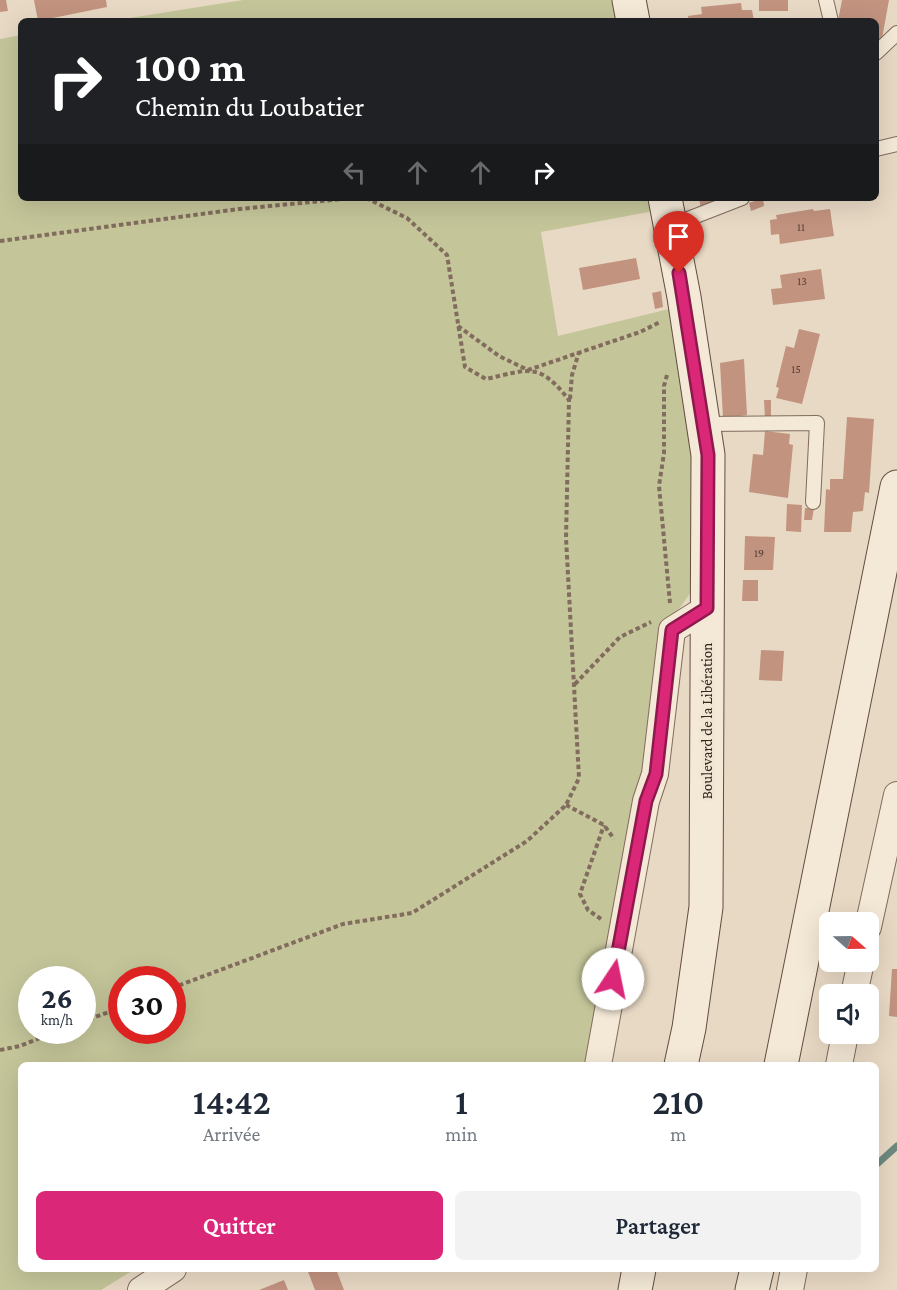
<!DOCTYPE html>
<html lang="fr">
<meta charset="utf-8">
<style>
:root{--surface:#fff;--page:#f2f2f3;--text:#1f2937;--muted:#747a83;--accent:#db2777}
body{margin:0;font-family:"Crimson Pro",serif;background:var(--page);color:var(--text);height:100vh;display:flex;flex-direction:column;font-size:22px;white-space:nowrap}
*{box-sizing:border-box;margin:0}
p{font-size:20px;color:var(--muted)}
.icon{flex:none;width:33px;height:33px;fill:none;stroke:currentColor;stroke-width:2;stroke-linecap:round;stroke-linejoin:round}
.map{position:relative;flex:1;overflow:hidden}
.details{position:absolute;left:18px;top:1062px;width:861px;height:210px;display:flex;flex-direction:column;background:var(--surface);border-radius:9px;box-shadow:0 6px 24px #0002}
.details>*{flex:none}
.top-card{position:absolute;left:18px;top:18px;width:861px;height:183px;border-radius:9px;box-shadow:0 6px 24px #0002;background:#202124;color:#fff;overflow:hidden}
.needle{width:39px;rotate:110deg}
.controls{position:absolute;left:819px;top:912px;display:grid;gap:12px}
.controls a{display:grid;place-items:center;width:60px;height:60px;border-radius:9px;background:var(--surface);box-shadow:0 6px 24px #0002;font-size:30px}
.speed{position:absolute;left:18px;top:966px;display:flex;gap:12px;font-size:30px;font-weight:700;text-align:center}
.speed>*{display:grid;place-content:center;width:78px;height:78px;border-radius:50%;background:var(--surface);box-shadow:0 6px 24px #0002;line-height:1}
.speed small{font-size:15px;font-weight:400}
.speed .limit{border:9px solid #d22;background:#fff;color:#111}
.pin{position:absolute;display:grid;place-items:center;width:51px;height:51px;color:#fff;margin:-62px -26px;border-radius:50% 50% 50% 0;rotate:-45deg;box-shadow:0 0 6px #0007}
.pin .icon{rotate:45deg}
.me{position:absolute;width:66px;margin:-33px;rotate:11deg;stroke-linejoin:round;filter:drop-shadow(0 0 4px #0008)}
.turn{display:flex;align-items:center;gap:21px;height:126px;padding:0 18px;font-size:27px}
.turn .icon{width:78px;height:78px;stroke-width:2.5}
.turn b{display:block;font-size:42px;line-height:51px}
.lanes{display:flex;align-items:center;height:57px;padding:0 18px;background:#0003;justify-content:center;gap:30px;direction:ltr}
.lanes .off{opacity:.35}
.eta{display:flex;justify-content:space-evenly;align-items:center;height:102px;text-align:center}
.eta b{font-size:36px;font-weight:600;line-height:42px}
.action{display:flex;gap:12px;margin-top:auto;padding:12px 18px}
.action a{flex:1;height:69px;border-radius:9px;background:var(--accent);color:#fff;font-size:24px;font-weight:600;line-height:69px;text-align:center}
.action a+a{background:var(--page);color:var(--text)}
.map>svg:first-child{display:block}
</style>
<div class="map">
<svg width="897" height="1290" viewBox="0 0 897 1290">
<rect width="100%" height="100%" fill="#e8d9c4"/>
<g fill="#c5c59a" fill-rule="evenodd">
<polygon points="243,0 612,0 617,21 111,21"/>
<path d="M21 35V198H651L654 211 541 232 558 336 669 309 679 344 696 454 698 582 663 632 639 800 584 1065H21V1269H135L101 1290H0V39ZM32 980H82V1030H32ZM122 980H172V1030H122Z"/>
</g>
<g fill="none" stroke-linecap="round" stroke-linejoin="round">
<polyline stroke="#6e897f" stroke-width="7" points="876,1165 897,1146"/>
</g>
<g fill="#c2937f">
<polygon points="0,0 6,0 8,11 0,12"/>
<polygon points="34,0 106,0 107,7 38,21"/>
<rect x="759" y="0" width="29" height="11"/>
<polygon points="842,0 889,0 881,44 876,43 876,21 838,21"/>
<polygon points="741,3 742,10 752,10 754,21 689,21 688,16 702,14 701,7"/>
<polygon points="699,198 731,198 701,209"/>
<polygon points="763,198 764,206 751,211 749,203"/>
<polygon points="813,209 814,211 830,209 834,236 780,244 779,234 771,235 770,220 777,219 776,215"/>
<polygon points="636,258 640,279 583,290 579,268"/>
<polygon points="821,269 825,299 773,305 771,289 782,288 780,275"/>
<polygon points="661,291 663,307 655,309 652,293"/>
<polygon points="799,329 820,334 802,404 776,398 779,388 776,387 786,346 794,348"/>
<polygon points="744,359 747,415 723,418 720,363"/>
<polygon points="764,400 771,400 771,418 765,418"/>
<polygon points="847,417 874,419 869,493 865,492 863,511 853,512 851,532 824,532 826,489 830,490 830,479 843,479"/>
<polygon points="765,431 790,434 789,444 793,445 788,498 749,492 753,454 763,455"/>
<polygon points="787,504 802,505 801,532 786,531"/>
<polygon points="805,508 814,508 812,520 804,520"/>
<polygon points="745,536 775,537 773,570 744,570"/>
<polygon points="743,580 758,580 758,601 742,601"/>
<polygon points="761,650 784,651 782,681 759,680"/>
<polygon points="892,969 897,969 897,1017 889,1016"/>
<polygon points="307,1269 336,1269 344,1290 315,1290"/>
<polygon points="284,1280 288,1290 259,1290"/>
</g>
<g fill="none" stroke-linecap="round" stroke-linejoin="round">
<defs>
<g id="lane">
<polyline points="826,0 831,21"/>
<polyline points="876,53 897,33"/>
<polyline points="876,149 897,144"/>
<polyline points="670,226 742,198"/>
<polyline points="703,424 817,423 813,502"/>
</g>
<g id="street">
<polyline points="868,927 897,795"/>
<polyline points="854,994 861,962"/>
<polyline points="598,1065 646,801 655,774 672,630 707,608"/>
<polyline points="839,1065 845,1034"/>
<polyline points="141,1290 173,1269"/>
<polyline points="790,1290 794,1269"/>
</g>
<g id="secondary">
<polyline points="629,0 633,21"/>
<polyline points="665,198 684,297 708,455 706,907 689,1028 681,1065"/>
<polyline points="781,1065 897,487"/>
<polyline points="635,1290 639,1269"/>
<polyline points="752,1290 757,1269"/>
</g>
</defs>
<use href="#lane" stroke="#816c5d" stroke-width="16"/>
<use href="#street" stroke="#816c5d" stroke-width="28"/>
<use href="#secondary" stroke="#634d40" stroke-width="35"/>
<g stroke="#816c5d" stroke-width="4" stroke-dasharray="4.5 3" stroke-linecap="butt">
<polyline points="0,241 239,209 353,198"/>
<polyline points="458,326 499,356 528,370 640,332 660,322"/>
<polyline points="667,375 664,386 664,453 659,486 670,603"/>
<polyline points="570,399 572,375 579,352"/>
<polyline points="575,684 620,637 651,622"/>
<polyline points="566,805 604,825 614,839"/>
<polyline points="601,919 588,910 580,894 604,825"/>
<path d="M172 988 343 924 412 913 527 841 566 805 579 778 566 538 569 400C539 362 530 369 486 379L465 367 447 255 407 218 366 198"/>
<polyline points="82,1022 122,1007"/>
<polyline points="0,1050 20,1046 60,1030"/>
</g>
<use href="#lane" stroke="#f4e8d6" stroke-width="14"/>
<use href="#street" stroke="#f4e8d6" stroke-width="26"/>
<use href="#secondary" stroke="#f4e8d6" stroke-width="33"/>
</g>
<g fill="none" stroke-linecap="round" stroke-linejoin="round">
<defs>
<polyline id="route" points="613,979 646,801 656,774 672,630 707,608 708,455 679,273"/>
</defs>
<use href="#route" stroke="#8e194d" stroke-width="15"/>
<use href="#route" stroke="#db2777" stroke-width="10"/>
</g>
<g text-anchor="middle" stroke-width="6" stroke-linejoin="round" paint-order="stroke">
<g font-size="12" fill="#574137">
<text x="801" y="231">11</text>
<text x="802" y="285">13</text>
<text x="796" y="373">15</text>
<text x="759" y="557">19</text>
</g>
<g font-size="15" fill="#33261f" stroke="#f1e5d3">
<text transform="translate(707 721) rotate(-90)" y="5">Boulevard de la Libération</text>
</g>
</g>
</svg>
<div class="controls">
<a><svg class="needle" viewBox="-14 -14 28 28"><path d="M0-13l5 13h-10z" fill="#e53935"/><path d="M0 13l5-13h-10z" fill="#747a83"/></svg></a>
<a><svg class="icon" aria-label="sound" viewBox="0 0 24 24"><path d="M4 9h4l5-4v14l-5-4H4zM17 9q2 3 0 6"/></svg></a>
</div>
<div class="speed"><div>26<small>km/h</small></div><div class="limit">30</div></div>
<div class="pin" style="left:679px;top:273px;background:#d93025"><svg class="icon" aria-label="arrive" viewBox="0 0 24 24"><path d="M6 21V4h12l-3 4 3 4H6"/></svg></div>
<svg class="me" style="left:613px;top:979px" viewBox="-20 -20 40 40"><circle r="19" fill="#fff"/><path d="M0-13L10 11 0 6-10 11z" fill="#db2777"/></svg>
<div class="top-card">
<div class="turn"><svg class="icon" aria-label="right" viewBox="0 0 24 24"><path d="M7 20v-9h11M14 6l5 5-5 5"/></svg><div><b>100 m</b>Chemin du Loubatier</div></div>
<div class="lanes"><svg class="icon off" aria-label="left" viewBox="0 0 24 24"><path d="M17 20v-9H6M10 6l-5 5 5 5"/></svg><svg class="icon off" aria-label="ahead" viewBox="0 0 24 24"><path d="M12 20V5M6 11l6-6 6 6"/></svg><svg class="icon off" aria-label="ahead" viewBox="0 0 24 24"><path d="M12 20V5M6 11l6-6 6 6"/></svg><svg class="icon" aria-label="right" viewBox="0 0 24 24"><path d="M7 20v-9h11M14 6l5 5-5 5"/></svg></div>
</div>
<section class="details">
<div class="eta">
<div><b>14:42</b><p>Arrivée</p></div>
<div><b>1</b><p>min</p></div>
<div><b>210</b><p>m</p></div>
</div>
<div class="action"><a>Quitter</a><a>Partager</a></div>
</section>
</div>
